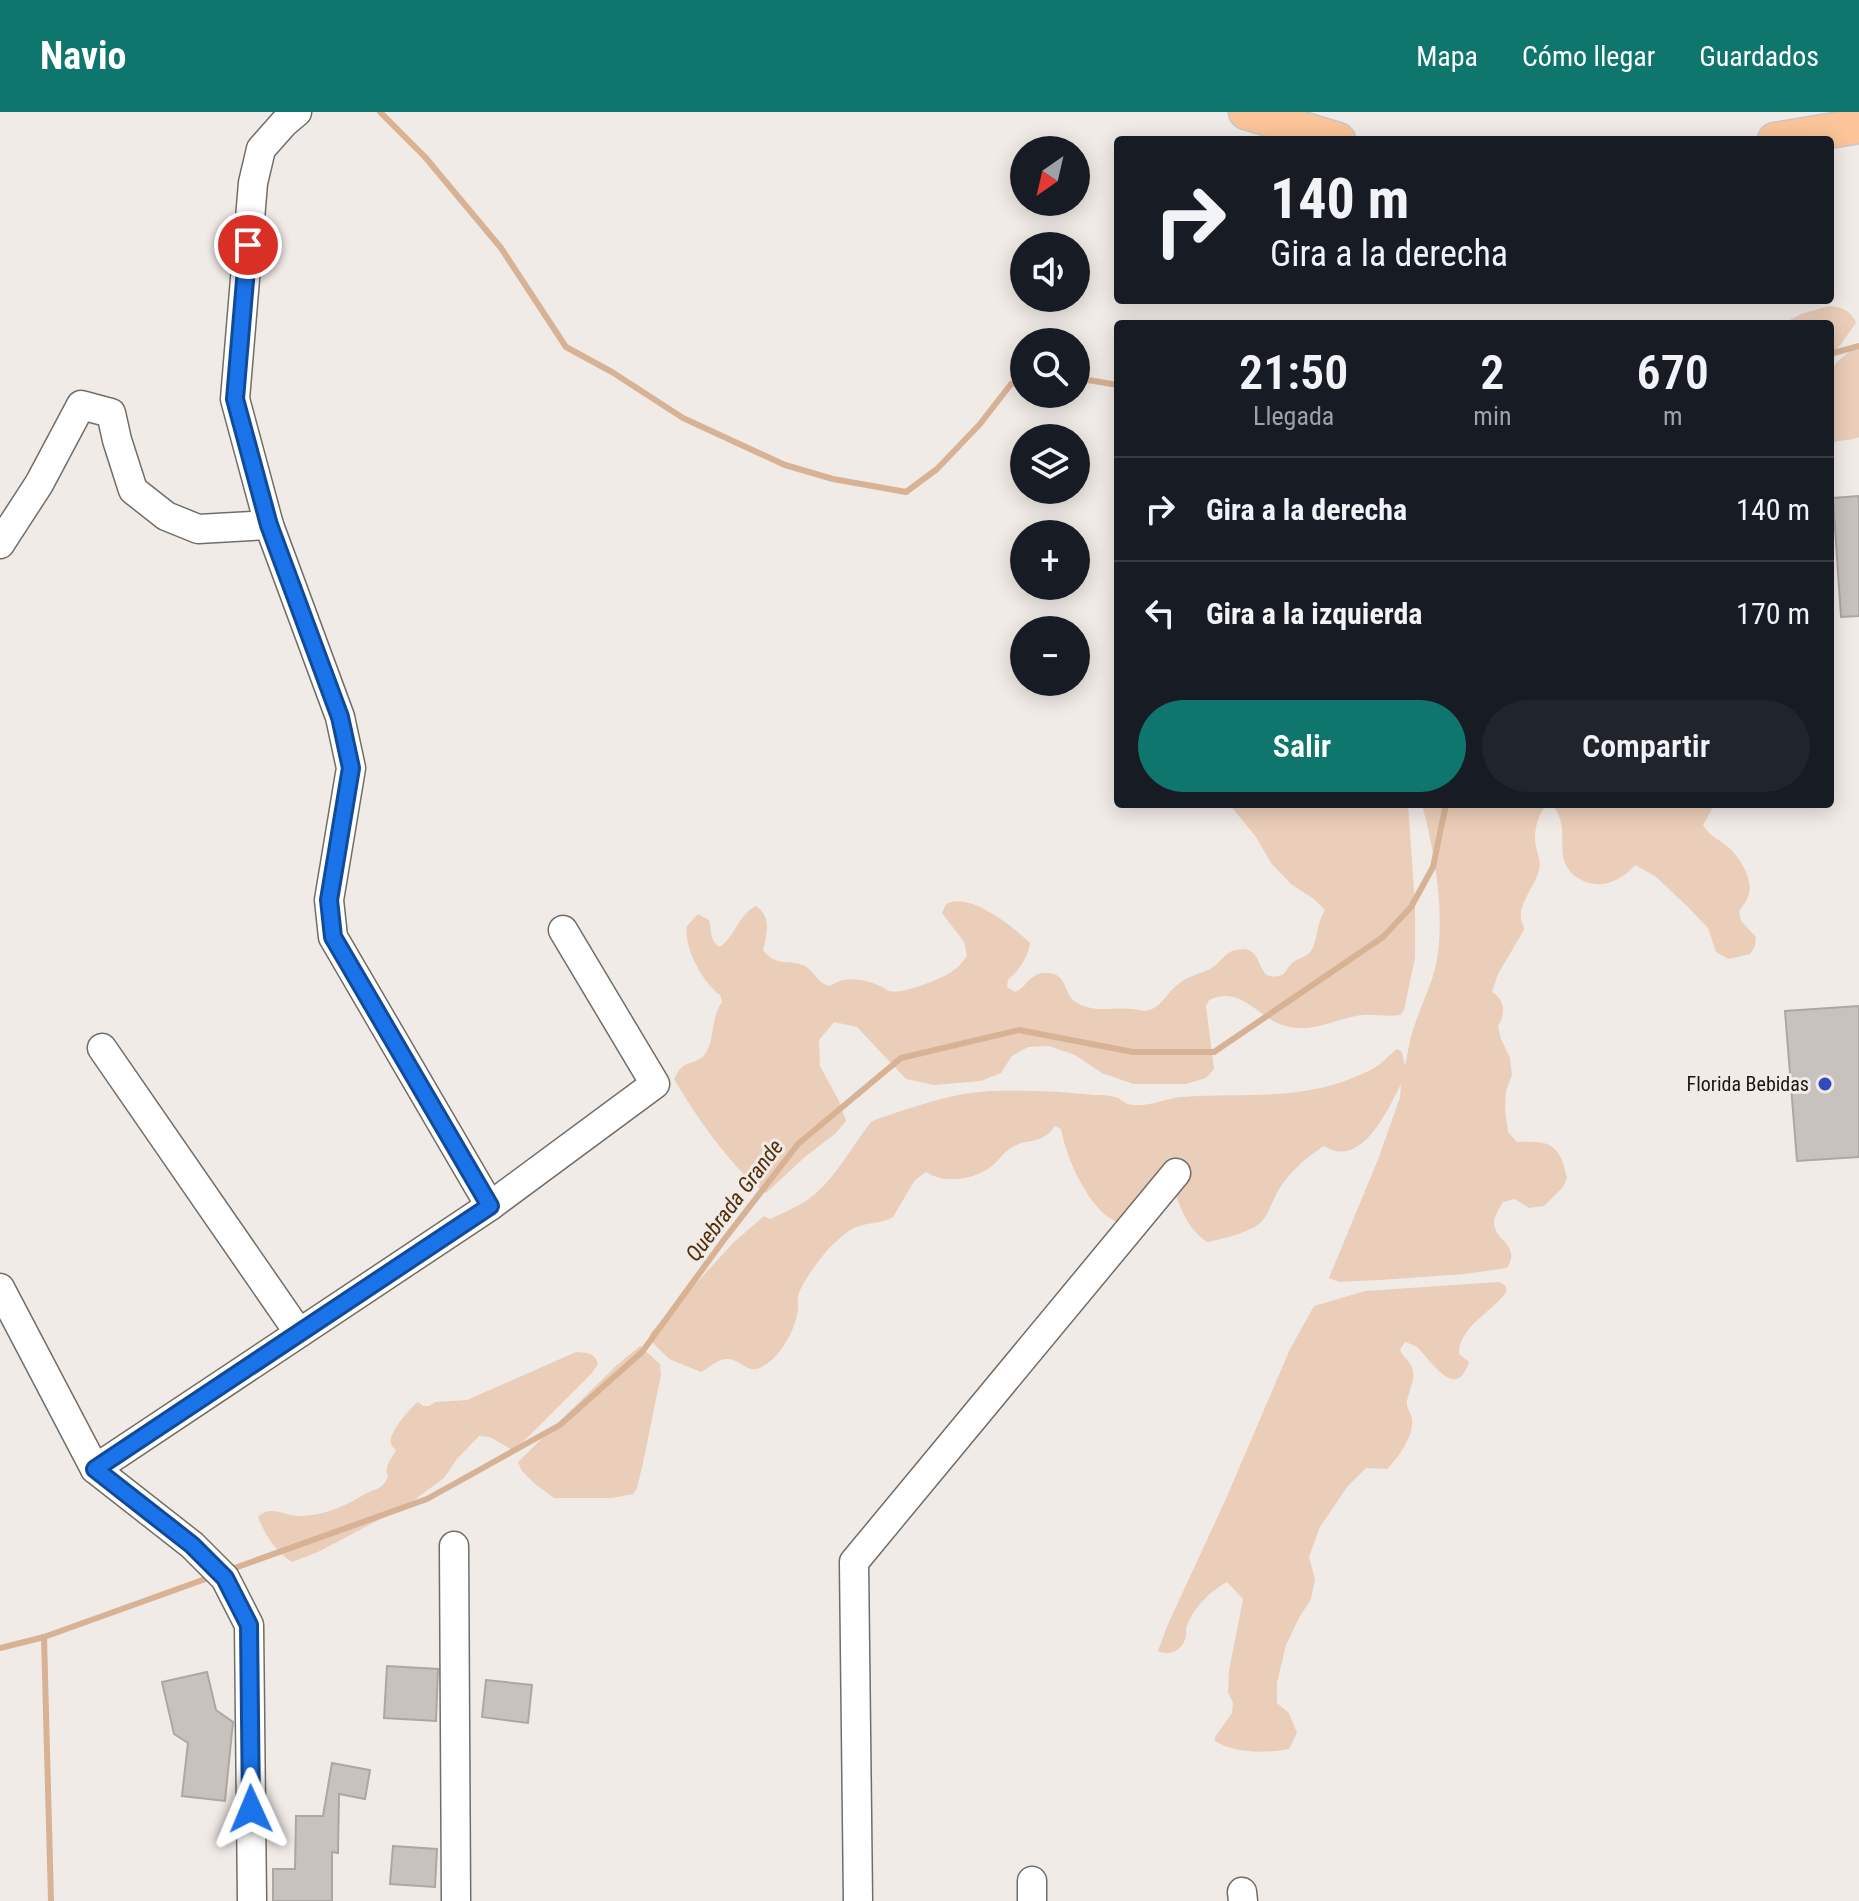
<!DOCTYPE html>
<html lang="es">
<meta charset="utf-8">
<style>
:root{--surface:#171b24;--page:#20242c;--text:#f1f3f6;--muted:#9ea1a6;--line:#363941;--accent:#0f766e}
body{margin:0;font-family:"Roboto Condensed",sans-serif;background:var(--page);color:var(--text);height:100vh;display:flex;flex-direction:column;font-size:30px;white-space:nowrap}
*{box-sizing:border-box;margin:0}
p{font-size:26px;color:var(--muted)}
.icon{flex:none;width:44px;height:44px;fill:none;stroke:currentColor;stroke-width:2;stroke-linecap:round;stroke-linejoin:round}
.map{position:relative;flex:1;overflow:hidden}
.drawer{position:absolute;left:1114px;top:208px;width:720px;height:488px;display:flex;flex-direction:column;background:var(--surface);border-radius:8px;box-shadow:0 4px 20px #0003}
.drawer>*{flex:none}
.top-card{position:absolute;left:1114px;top:24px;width:720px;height:168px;border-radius:8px;box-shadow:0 4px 20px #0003;background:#171b24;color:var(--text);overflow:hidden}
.needle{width:52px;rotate:214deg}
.buttons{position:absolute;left:1010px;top:24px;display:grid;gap:16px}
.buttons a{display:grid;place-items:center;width:80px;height:80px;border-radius:50%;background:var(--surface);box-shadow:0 4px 20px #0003;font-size:40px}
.pin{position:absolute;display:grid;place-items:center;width:68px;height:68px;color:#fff;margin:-34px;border:4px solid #fff;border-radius:50%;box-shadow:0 2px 8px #0007}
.me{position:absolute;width:88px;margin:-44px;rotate:359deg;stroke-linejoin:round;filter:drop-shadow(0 0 6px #0008)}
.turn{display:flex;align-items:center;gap:28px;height:168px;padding:0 24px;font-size:36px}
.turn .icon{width:104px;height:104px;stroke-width:2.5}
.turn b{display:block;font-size:56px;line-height:68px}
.eta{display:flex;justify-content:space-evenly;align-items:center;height:136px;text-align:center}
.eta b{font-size:48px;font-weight:600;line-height:56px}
.button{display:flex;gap:16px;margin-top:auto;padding:16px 24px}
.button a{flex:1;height:92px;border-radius:48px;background:var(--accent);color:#fff;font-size:32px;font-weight:600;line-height:92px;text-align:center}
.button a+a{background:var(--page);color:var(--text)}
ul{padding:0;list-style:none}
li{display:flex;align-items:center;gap:24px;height:104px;padding:0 24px;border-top:2px solid var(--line)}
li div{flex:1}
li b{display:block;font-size:30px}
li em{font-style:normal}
header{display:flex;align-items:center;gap:48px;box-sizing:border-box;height:112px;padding:0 40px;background:var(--accent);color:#fff}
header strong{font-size:38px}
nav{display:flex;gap:44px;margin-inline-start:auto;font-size:28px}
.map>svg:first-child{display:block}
</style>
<header>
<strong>Navio</strong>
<nav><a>Mapa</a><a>Cómo llegar</a><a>Guardados</a></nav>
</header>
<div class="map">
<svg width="1859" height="1789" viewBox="0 0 1859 1789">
<rect width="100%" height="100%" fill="#f1ebe7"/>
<g fill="#ebceb9">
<path d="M1829 194C1840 194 1852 199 1856 211L1830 247V212H1782L1801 202Z"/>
<path d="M1859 231V325C1850 330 1838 326 1830 333V261L1836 251Z"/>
<path d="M1229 692H1408L1415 792V846L1404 898 1400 903C1388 905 1375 902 1362 903 1332 907 1313 923 1282 913 1257 904 1240 873 1209 888L1206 894 1214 957 1206 966 1186 972H1133L1102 961 1075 943 1049 934 1028 935 1012 944 1001 961 981 969 934 973 906 967 857 915 834 910 819 928 820 954 839 989 846 1009 835 1022 806 1044 766 1081C733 1059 694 1001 674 967 676 963 678 959 681 956 690 948 700 952 707 939 715 924 710 908 722 890L720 883C703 871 683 835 687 814L698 802 709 808C713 820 708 827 720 835 735 824 739 802 756 794 772 805 767 822 763 838 777 856 787 846 805 854 815 860 818 872 830 874 846 863 867 867 884 876 886 877 887 879 889 879 902 883 944 866 954 858 959 855 963 849 967 844L964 830 942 801 946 792C969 779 1014 815 1030 831 1028 846 1019 858 1008 868L1007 875 1015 880C1027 875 1029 862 1044 861 1069 859 1062 882 1077 891 1095 901 1113 895 1131 897 1138 897 1143 900 1149 898 1161 895 1167 881 1176 874 1186 865 1196 863 1208 858 1218 854 1223 843 1232 839 1235 838 1242 837 1244 837 1264 839 1256 869 1278 864 1286 863 1286 857 1291 852 1297 846 1307 845 1311 839 1318 828 1316 812 1325 798L1314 787 1291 772 1271 751 1256 725Z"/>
<path d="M1422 692H1548C1539 699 1535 715 1535 727 1535 737 1542 748 1539 758 1536 773 1519 790 1521 806 1521 810 1524 813 1524 818L1498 862 1492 880C1505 888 1506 901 1498 914L1501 927 1510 946 1512 963 1506 979 1505 998 1508 1020 1517 1030C1551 1029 1559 1031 1567 1066L1563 1075 1544 1094 1529 1096 1515 1087 1503 1090C1500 1096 1495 1103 1494 1109 1493 1129 1522 1132 1507 1156L1465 1162 1380 1168 1339 1170 1329 1166 1379 1045 1400 985 1401 972C1388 997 1362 1058 1324 1034 1306 1045 1286 1063 1276 1083 1271 1092 1268 1103 1261 1110 1250 1121 1222 1127 1207 1130 1188 1116 1184 1103 1175 1082L1118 1111C1113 1108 1106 1104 1102 1100 1082 1080 1066 1044 1061 1017L1055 1014C1041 1034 1028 1025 1011 1036 1004 1040 999 1048 992 1054 974 1068 945 1072 926 1060L915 1068 893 1105C881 1112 869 1110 857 1115 850 1117 842 1124 837 1129 826 1137 800 1172 798 1185 797 1189 799 1193 798 1197 796 1216 783 1240 768 1251 748 1266 744 1249 729 1247 718 1246 710 1255 701 1260L669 1247 650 1228V1222L654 1217 734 1130 764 1104 770 1107C785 1100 802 1093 815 1082 838 1062 852 1034 871 1010L877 1007C914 995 951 981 990 979 1023 978 1061 979 1094 983 1101 983 1111 983 1118 986 1120 987 1126 992 1128 992 1145 997 1165 986 1182 985 1251 980 1309 991 1374 956 1383 951 1389 943 1397 937L1402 940 1405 954C1408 940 1410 925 1415 912 1423 888 1435 866 1438 841 1444 792 1434 739 1422 692Z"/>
<path d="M1550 692H1710L1712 697 1703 713C1710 725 1718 726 1728 735 1739 744 1753 766 1749 782 1747 788 1743 794 1739 799L1741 809 1756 825 1755 834 1750 842 1729 847 1716 840 1708 816 1688 795 1655 764 1635 753C1626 763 1616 770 1603 772 1594 773 1586 771 1578 766 1552 750 1569 724 1558 702 1557 698 1553 695 1550 692Z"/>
<path d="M1499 1170 1505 1173 1507 1179C1493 1200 1459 1214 1459 1242L1469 1250C1456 1291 1431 1248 1417 1235 1413 1233 1409 1231 1405 1230L1400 1238C1403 1246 1411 1249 1413 1258 1415 1269 1409 1278 1407 1289 1406 1296 1411 1300 1412 1307 1414 1324 1399 1345 1387 1357L1366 1356 1347 1375 1320 1415 1309 1445 1315 1467 1311 1487 1299 1506 1286 1533 1277 1571V1591L1289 1601 1297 1621 1289 1637C1267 1641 1235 1642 1215 1629V1625L1232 1601 1233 1591 1228 1580 1229 1559 1243 1487 1227 1470C1214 1477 1203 1487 1194 1500 1191 1504 1187 1512 1186 1517 1186 1519 1187 1521 1186 1523 1184 1538 1170 1545 1158 1539L1168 1512 1225 1389 1290 1237 1314 1194 1365 1179Z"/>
<polygon points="640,1234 660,1252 661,1263 643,1351 637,1376 633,1382 612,1386 554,1386 534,1371 522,1359 518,1350 617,1253"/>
<path d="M576 1240C586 1241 595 1240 598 1252L592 1261 517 1336 512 1338 490 1325 479 1324 457 1347 444 1366 409 1392 318 1440 292 1450C276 1440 265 1423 258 1405 270 1392 284 1404 299 1404 323 1404 345 1394 365 1382 376 1376 383 1378 388 1364 383 1355 392 1347 396 1338 394 1336 392 1335 391 1332 388 1321 409 1297 418 1290L423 1294H429L435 1290 467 1288Z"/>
</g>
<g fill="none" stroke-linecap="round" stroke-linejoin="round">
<g stroke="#d8b295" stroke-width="6">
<polyline points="380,0 425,45 501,136 566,235 612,260 683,306 785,353 833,367 906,380 937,357 980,312 1011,272 1024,270"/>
<polyline points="1830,242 1859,234"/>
<polyline points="1076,266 1118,273"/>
<polyline points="229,1458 427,1387 560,1313 642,1240 723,1129 798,1032 901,946 1019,918 1133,940 1214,940 1383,825 1411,795 1433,755 1446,692"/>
<polyline points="44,1525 51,1789"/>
<polyline points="0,1536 44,1525 211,1465"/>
</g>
</g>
<g fill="#c8c2be" stroke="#ada7a4" stroke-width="2">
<polygon points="1859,384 1859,504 1841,505 1833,386"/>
<polygon points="1859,894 1859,1045 1797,1049 1785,899"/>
<polygon points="387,1554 438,1557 436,1609 384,1606"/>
<polygon points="207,1560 216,1598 233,1610 225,1689 182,1684 188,1631 174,1622 162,1570"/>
<polygon points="486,1568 532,1573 528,1611 482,1605"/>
<polygon points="332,1651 370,1658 365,1687 339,1682 338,1741 332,1740 332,1789 273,1789 273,1757 295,1757 296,1704 323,1704"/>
<polygon points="393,1734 437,1737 435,1775 390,1772"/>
</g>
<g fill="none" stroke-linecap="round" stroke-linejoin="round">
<defs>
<g id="minor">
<polyline points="0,432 39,372 81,293 111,301 117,328 133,378 166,404 198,417 269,413"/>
<polyline points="102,936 299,1221"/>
<polyline points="490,1094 655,972 563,818"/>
<polyline points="0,1176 95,1357 192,1433 225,1466 249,1513 252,1789"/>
<polyline points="95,1357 490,1094 333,825 329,788 351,656 340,605 269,413 235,287 253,71 261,37 284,11 297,0"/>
<polyline points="454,1434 456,1789"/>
<polyline points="1032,1769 1032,1789"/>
<polyline points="1242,1780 1243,1789"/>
<polyline points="858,1789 854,1450 1176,1061"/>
</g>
<g id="major">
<polyline points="1246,0 1338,28"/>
<polyline points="1775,28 1859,14"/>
</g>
</defs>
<use href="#minor" stroke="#716d69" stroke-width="31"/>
<use href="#major" stroke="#c8c7c7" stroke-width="37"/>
<use href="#minor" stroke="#fff" stroke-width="28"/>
<use href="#major" stroke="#fbc599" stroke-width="34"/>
</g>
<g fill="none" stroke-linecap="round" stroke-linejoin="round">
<defs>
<polyline id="route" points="248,133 235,287 269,413 340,605 351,656 329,788 333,825 490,1094 95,1357 192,1433 225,1466 249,1513 251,1697"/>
</defs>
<use href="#route" stroke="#114b97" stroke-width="20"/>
<use href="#route" stroke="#1a73e8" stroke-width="14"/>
</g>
<circle fill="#304bbc" stroke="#f1ebe7" stroke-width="3" cx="1825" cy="972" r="8"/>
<g text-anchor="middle" stroke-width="6" stroke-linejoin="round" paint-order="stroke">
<g font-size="20" fill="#181614" stroke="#f1ebe7" text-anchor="end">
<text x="1809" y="979">Florida Bebidas</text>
</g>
<g font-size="22" font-style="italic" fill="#532e0c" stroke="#f1ebe7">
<text transform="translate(734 1088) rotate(-53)" y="8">Quebrada Grande</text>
</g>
</g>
</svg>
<div class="buttons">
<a><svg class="needle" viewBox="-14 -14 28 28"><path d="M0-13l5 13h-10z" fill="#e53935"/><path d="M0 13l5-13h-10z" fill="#9ea1a6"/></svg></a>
<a><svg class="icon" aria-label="sound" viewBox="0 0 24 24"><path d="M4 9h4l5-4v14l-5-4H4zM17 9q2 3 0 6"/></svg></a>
<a><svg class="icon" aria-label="search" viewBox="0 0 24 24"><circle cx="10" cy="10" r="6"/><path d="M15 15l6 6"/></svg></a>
<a><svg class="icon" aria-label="layers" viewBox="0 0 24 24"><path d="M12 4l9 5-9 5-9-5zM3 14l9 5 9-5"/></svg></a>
<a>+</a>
<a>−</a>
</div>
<div class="pin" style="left:248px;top:133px;background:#d93025"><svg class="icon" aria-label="arrive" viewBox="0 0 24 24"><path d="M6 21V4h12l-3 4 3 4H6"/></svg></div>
<svg class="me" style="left:251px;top:1697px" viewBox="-20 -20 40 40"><path d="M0-17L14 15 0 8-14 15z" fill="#1a73e8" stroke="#fff" stroke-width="4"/></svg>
<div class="top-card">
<div class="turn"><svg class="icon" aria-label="right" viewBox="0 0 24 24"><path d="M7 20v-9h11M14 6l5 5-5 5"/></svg><div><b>140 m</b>Gira a la derecha</div></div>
</div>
<section class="drawer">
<div class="eta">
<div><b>21:50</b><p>Llegada</p></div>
<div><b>2</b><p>min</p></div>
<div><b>670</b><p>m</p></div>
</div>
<ul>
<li><svg class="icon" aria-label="right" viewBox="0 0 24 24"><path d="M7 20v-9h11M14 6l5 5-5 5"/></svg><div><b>Gira a la derecha</b></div><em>140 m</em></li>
<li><svg class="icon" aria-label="left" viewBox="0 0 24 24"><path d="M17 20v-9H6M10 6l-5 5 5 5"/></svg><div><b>Gira a la izquierda</b></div><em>170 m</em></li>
</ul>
<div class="button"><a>Salir</a><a>Compartir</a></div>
</section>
</div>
